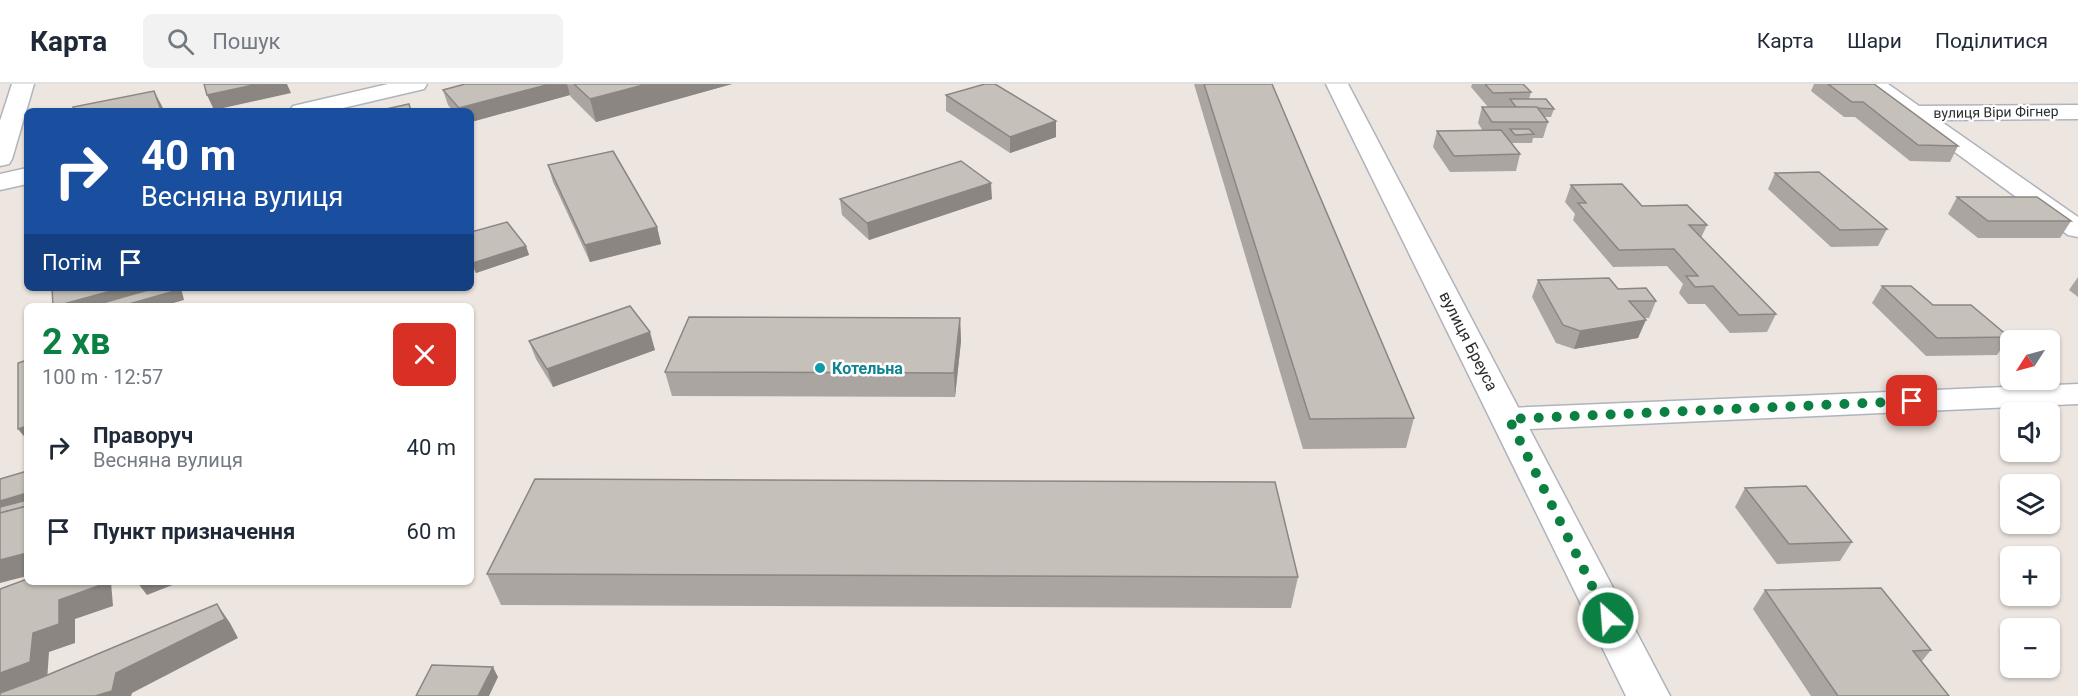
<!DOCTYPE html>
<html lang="uk">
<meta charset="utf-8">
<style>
:root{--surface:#fff;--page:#f2f2f3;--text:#1f2937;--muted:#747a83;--line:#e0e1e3;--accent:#0b8043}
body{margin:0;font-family:Roboto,sans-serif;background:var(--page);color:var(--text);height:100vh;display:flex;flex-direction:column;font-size:22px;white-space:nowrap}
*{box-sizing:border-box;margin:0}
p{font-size:20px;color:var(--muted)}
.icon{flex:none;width:33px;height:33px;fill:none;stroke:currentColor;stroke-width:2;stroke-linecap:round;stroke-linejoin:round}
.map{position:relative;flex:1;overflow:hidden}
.details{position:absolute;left:24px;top:219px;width:450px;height:282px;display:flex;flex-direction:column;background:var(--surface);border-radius:9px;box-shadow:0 2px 4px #0004}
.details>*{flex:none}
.hud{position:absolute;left:24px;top:24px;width:450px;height:183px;border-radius:9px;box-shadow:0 2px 4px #0004;background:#1a4fa0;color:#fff;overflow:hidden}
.needle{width:39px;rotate:234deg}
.fabs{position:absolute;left:2000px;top:246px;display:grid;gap:12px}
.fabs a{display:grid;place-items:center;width:60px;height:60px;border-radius:9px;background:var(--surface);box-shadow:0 2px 4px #0004;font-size:30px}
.pin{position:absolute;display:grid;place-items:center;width:51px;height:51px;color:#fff;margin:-26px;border-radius:12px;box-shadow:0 3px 9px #0006}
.me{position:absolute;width:66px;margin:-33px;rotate:334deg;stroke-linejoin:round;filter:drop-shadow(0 0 4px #0008)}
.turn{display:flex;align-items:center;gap:21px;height:126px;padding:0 18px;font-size:27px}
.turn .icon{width:78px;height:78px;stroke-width:2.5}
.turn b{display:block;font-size:42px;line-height:51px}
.then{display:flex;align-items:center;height:57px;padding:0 18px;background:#0003;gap:12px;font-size:22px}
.round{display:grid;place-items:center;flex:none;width:63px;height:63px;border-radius:9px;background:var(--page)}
.overview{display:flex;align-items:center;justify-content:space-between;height:102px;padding:0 18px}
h1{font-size:36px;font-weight:700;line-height:45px;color:var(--accent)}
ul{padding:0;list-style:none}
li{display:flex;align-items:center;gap:18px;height:84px;padding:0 18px}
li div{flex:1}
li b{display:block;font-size:22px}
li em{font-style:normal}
header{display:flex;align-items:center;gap:36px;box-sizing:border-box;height:84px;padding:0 30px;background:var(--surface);border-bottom:2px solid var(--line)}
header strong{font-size:28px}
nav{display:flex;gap:33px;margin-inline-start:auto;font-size:21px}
.search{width:420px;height:54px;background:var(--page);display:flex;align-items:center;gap:15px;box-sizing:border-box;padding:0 21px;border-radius:9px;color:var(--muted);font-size:22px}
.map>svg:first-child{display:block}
</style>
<header>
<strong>Карта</strong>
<div class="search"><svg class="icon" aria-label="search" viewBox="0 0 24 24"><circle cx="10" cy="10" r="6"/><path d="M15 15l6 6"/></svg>Пошук</div>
<nav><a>Карта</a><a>Шари</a><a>Поділитися</a></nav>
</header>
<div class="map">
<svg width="2078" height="612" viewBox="0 0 2078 612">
<rect width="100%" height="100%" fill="#ede5df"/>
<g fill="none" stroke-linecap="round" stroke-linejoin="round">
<defs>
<g id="minor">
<polygon points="12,0 34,0 12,75 9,80 0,82 0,37"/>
<polygon points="388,0 427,0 424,5 330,27 289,27 293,22"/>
<polygon points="1862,0 1888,0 1919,22 2078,21 2078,35 1939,36 2078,133 2078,153 2068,151"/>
<polygon points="27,84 27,100 0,106 0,90"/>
<polygon points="2078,300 2078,320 1509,346 1497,343 1492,335 1497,327 1509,324"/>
</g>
<polygon id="tertiary" points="1326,0 1348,0 1670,612 1626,612"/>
</defs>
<use href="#minor" stroke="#afb4bc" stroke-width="3"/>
<use href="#tertiary" stroke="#afb4bc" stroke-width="3"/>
<use href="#minor" fill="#fff" fill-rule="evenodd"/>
<use href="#tertiary" fill="#fff" fill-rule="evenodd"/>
</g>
<g fill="#aaa5a0">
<polygon points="465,0 732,0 596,38 571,13 570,11 471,38 471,27 453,27 448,21 443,6"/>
<polygon points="1194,0 1272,0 1414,334 1406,364 1303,365"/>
<polygon points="1472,0 1523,0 1531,8 1529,15 1554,25 1551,33 1544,33 1548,38 1543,54 1533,54 1532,59 1512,59 1507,54 1520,70 1516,87 1450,88 1433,63 1437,47 1483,47 1478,39 1482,23 1488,23 1471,3"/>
<polygon points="1814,0 1874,0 1958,62 1950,78 1910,77 1855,33 1844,33 1811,7"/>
<polygon points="946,11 1056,37 1056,53 1010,69 946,27"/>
<polygon points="548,81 657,143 661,160 590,178 553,98"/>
<polygon points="1775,89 1887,145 1878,162 1831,163 1768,105"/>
<polygon points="1571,101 1707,141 1701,154 1776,230 1767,248 1730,249 1705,220 1688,220 1679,209 1683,200 1667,182 1613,183 1573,136 1575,130 1565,118"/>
<polygon points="1957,113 2071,137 2060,154 1978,154 1948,130"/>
<polygon points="840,115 992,115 869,156 842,131"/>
<polygon points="471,148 526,162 529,171 476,189 471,181"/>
<polygon points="2078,193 2078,213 2069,206"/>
<polygon points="1538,196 1618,205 1656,217 1649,234 1644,234 1638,254 1574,265 1556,259 1532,213"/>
<polygon points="1882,202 1933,221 2009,253 1997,271 1926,272 1872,219"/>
<polygon points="960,234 961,257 955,313 672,312 665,288"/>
<polygon points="529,257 655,266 553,303 536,275"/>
<polygon points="1745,404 1852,458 1840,477 1777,480 1735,423"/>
<polygon points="487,490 1298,493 1291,524 501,521"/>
<polygon points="1765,506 1931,566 1922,577 1949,612 1811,612 1753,525"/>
</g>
<g fill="#8b8682">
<polygon points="258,0 287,0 291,9 214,26 207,11"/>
<polygon points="550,0 567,0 570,11 471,38 471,27 460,27 459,24"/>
<polygon points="647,0 732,0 596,38 590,15"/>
<polygon points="154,7 162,22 164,27 158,27"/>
<polygon points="1056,37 1056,53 1010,69 1010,53"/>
<polygon points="991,99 992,115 869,156 867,139"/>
<polygon points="657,143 661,160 590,178 585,161"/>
<polygon points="526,162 529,171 476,189 473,179"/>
<polygon points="122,204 180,204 182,208 184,216 163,222 56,222"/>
<polygon points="960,234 961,257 955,313 954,289"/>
<polygon points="1646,236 1638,254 1574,265 1580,247"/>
<polygon points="650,248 655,266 553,303 547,285"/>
<polygon points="27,342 27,356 18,345"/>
<polygon points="27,409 27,422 0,430 0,417"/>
<polygon points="27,469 27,492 0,499 0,476"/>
<polygon points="98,498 111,498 113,522 75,535 75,559 49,568 47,597 0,612 0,589 59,516"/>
<polygon points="137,498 180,498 147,511"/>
<polygon points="217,520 230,539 238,554 132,609 131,612 95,612 116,589"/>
<polygon points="493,583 498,593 489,612 478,612"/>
</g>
<g fill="#c6c0ba" stroke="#8b8682" stroke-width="1.5">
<polygon points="204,0 258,0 207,11"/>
<polygon points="465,0 550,0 459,24 443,6"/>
<polygon points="574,0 647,0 590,15"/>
<polygon points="985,0 995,0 1056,37 1010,53 946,11"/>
<polygon points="1204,0 1272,0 1414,334 1310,335"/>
<polygon points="1485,0 1523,0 1531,8 1493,9"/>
<polygon points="1828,0 1874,0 1958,62 1918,61 1863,18 1852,18"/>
<polygon points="154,7 161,26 74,27 73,23"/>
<polygon points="1510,15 1546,15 1554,25 1516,23"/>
<polygon points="409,20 411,27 377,27"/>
<polygon points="1482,23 1537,23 1548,38 1492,38"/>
<polygon points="1510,45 1529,45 1534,50 1515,51"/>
<polygon points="1501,46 1520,70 1454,72 1437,47"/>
<polygon points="613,67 657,143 585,161 548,81"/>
<polygon points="961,77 991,99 867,139 840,115"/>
<polygon points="1819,88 1887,145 1840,146 1775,89"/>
<polygon points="1622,100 1642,122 1687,121 1707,141 1689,141 1776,230 1739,231 1713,202 1695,203 1686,192 1698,192 1674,165 1619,166 1578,119 1586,119 1571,101"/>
<polygon points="1957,113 2037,113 2071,137 1988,137"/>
<polygon points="507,138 526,162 473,179 471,177 471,148"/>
<polygon points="1609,194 1618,205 1646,204 1656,217 1629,217 1646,236 1580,247 1563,241 1538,196"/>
<polygon points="1882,202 1911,202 1933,221 1971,221 2009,253 1937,254"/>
<polygon points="52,204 122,204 56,222 53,222"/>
<polygon points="155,204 178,204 178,206 122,222 92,222"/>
<polygon points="630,222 650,248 547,285 529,257"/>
<polygon points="689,233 960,234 954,289 665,288"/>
<polygon points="27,276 27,342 18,345 18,279"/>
<polygon points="27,387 27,409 0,417 0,395"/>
<polygon points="535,395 1275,398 1298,493 487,490"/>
<polygon points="1806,402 1852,458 1789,460 1745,404"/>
<polygon points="27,416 27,422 0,429 0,423"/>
<polygon points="27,422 27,469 0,476 0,429"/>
<polygon points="27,495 27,498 98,498 98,502 59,516 59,540 33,549 30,578 0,589 0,505"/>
<polygon points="1881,504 1931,566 1913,567 1949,612 1838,612 1765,506"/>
<polygon points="217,520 225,535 116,589 112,607 95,612 0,612 0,609 38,595"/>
<polygon points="432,581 493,583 478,612 416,612"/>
</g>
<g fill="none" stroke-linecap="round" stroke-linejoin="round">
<polyline stroke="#0b8043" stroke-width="10" stroke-dasharray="0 18" points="1608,534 1509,335 1912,317"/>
</g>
<circle fill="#0f9aa8" stroke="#fff" stroke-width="2" cx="820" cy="284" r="6"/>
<g text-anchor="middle" stroke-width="5" stroke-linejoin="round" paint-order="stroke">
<g font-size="14" fill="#2c2c2c" stroke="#fff">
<text transform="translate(1996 28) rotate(-1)" y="5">вулиця Віри Фігнер</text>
</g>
<g font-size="16" fill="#2c2c2c" stroke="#fff">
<text transform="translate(1469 257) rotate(63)" y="6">вулиця Бреуса</text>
</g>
<g font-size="16" font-weight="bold" fill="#0d838f" stroke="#fff" text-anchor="start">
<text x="832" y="290">Котельна</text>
</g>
</g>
</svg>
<div class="fabs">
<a><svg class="needle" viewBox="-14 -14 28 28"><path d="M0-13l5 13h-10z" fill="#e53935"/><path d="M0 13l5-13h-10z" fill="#747a83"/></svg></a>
<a><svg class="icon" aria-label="sound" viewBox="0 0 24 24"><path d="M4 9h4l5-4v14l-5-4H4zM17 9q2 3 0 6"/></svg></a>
<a><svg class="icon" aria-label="layers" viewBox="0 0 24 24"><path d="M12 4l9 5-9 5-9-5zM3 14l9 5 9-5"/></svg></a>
<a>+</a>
<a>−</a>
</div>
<div class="pin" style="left:1912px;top:317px;background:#d93025"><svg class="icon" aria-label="arrive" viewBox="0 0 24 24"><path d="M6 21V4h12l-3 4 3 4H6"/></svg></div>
<svg class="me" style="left:1608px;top:534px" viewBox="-20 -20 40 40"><circle r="17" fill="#0b8043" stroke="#fff" stroke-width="3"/><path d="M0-11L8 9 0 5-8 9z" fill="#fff"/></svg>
<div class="hud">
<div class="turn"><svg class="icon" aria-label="right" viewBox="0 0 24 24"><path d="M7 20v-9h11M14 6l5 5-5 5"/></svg><div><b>40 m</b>Весняна вулиця</div></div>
<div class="then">Потім<svg class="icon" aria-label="arrive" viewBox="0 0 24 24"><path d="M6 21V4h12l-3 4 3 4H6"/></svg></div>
</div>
<section class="details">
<div class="overview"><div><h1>2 хв</h1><p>100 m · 12:57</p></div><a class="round" style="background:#d93025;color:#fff"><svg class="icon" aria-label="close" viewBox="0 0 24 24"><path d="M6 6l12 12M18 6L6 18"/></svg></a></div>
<ul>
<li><svg class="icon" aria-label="right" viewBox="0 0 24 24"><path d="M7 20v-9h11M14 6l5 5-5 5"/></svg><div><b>Праворуч</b><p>Весняна вулиця</p></div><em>40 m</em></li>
<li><svg class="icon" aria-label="arrive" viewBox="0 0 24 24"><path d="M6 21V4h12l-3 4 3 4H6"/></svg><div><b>Пункт призначення</b></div><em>60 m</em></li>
</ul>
</section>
</div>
